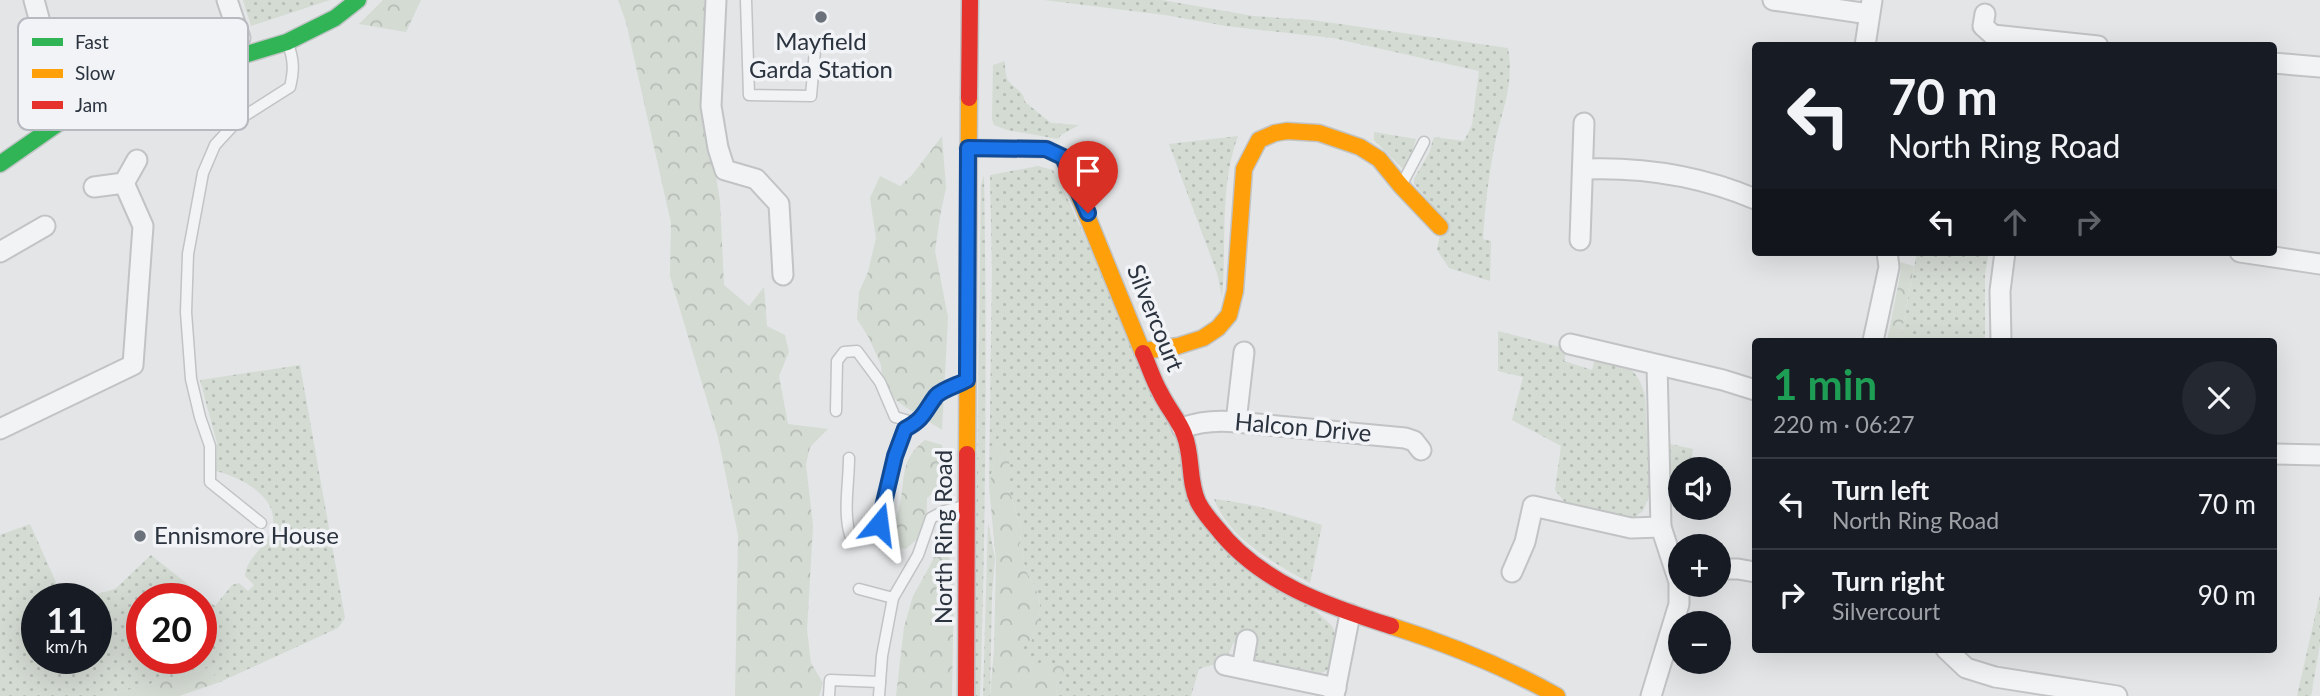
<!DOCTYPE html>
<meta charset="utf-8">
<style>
:root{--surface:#171b24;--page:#242831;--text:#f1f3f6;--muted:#9ea1a6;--line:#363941}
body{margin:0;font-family:Lato,sans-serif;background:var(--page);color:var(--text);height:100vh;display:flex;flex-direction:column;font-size:26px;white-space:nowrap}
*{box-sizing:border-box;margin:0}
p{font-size:23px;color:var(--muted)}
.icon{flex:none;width:38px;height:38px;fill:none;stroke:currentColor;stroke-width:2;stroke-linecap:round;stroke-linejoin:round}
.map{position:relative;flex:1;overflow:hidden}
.panel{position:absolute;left:1752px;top:338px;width:525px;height:315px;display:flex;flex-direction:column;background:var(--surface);border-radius:7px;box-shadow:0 7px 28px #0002}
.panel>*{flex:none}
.guide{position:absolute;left:1752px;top:42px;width:525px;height:214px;border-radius:7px;box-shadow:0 7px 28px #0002;background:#171b24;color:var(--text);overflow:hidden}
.buttons{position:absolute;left:1668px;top:457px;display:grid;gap:14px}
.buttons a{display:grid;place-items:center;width:63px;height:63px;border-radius:50%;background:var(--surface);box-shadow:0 7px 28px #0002;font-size:35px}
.speed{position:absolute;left:21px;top:583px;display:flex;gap:14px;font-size:35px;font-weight:700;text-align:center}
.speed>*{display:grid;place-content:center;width:91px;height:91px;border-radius:50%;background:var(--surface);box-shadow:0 7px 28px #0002;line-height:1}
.speed small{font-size:18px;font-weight:400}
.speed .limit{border:10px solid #d22;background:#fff;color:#111}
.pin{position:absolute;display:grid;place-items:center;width:60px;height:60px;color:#fff;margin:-72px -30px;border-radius:50% 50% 50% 0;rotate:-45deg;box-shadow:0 0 7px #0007}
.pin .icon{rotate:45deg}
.me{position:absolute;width:77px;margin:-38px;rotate:16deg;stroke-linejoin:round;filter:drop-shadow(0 0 5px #0008)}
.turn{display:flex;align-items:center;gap:24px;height:147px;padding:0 21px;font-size:32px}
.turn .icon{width:91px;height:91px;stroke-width:2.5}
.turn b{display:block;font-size:49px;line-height:60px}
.lanes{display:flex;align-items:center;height:66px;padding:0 21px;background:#0003;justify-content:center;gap:35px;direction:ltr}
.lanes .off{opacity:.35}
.round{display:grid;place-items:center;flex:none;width:74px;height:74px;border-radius:37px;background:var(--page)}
.overview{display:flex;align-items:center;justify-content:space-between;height:119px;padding:0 21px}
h1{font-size:42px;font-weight:700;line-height:52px;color:#1e9e55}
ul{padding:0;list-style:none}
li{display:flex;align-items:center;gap:21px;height:91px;padding:0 21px;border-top:2px solid var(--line)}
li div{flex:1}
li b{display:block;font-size:26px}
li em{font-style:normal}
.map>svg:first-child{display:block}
</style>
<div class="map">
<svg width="2320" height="696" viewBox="0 0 2320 696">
<defs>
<pattern id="grass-dots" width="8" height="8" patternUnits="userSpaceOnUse" patternTransform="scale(1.75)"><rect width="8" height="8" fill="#d4dbd3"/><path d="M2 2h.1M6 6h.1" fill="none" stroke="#b6bcb6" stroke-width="1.8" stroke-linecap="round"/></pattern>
<pattern id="forest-crowns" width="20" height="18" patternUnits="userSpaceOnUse" patternTransform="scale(1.75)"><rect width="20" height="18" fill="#d4dbd3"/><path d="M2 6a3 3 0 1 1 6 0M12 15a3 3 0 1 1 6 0" fill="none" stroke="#b6bcb6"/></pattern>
</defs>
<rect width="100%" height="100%" fill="#e3e5e7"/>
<g fill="url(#grass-dots)" fill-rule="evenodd">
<polygon points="243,0 330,0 251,26"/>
<path d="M1044 0H1162L1253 16 1312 20 1508 48C1514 82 1504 105 1496 138 1489 172 1485 205 1483 239L1491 241 1490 281 1449 268 1437 250 1443 218 1414 184V179L1429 153 1434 137 1464 141 1472 125 1479 71 1333 38 1226 26 1165 15Z"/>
<path d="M1005 61C1005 68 1005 79 1011 84 1018 91 1023 91 1025 102L1051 123 1079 125 1061 135 1058 139 1007 130 994 125 992 120 993 65Z"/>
<polygon points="1374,132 1416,139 1408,165 1402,168 1374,140"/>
<path d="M1238 136C1219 187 1227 243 1222 297L1217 273 1169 144Z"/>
<path d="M1038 166 1053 170 1058 178 1178 441 1185 491 1332 626C1337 636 1336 642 1334 653 1333 658 1332 665 1328 669 1316 683 1269 667 1252 663L1248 647 1233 643C1226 666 1218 662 1199 669L1191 696H1056L1057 693 1055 687 1063 677 1047 666 1037 665 1025 660 1020 647 1031 642C1038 617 1046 611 1034 585 1032 580 1028 576 1026 571 1022 561 1027 558 1019 545L1022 529 1009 490V459L999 437 989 486 992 272 990 175Z"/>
<path d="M984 175C987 349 986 522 980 696H974L981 185Z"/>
<polygon points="1917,252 1989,252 1985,274 1985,341 1900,341"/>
<path d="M1498 331 1567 349 1564 361 1592 370 1595 358C1624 366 1635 362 1645 395L1650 494 1643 511 1635 517 1625 518 1568 506 1555 490 1561 446 1512 420 1523 377 1498 371Z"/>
<path d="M300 365 345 618 338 628 220 682 208 668 106 696H0V535L30 524 63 598H37V658H96V598H83L115 589 151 555 215 606 232 585 239 583 248 591 254 585 245 576C246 558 267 546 272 529 281 497 240 477 216 471L217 443 200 380ZM142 598H201V658H142Z"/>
<polygon points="1670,444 1693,449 1690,469 1680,469 1680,499 1676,498 1670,466"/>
<path d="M1214 499C1251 503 1286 513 1322 525L1310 583C1274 563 1229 539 1214 499Z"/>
<polygon points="988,522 995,559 992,594 990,696 983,696"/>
<polygon points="2320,594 2320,644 2311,696 2297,696"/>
</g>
<g fill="url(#forest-crowns)">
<polygon points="383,0 421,0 406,32 359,24"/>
<polygon points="618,0 706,0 704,48 706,116 720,201 724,285 749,306 764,287 767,326 785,335 789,352 779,376 788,424 828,429 810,447 806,464 813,526 807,630 811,663 823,683 819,696 735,696 738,535 718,437 670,276 671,223 626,22"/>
<polygon points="942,136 946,188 940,216 935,251 948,317 942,430 904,406 883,390 881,365 869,338 857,319 859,292 868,272 876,238 870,198 880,176 900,186 912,175"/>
<polygon points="1900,262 1914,266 1900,341 1887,341 1901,270"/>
<path d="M999 436 1009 459V490L1022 529 1019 545C1027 558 1022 561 1026 571 1028 576 1032 580 1034 585 1046 612 1038 617 1031 642L1021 648 1025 660 1037 665 1045 660 1047 666 1053 663 1064 667 1063 677 1055 687 1057 693 1056 696H990L994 650 996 561 989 486Z"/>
<path d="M925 440 942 445C944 469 947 482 927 498L926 531 906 549 887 547C892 531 898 515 901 499 905 473 902 458 925 440Z"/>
<polygon points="943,532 954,577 952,696 896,696 904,627 913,596 932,562"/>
<polygon points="208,668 220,682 179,696 106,696"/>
</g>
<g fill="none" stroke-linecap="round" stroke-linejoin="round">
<defs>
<g id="lane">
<polyline points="746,0 749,95 811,96 815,50"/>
<polyline points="1403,182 1424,142"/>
<polyline points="836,411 837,361 844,352 857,351 880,382 895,417 916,423"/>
<path d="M849 458C849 483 843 511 850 535L868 536C889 513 887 485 895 456 897 447 901 438 904 429 922 420 924 411 936 397 943 389 957 385 967 380"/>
<path d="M261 523 210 482V446L200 417 191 379 186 312 188 254 203 173 215 145 238 120 290 87C294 71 294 60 288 44"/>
<polyline points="859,589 893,598"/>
<polyline points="829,696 830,680 880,682"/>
<polyline points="879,696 882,656 893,598 918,555 931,518 944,511 964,506"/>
</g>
<g id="street">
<polyline points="34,0 66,118"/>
<polyline points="227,0 240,38"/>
<polyline points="716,0 711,106 718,148 725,170 756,179 779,204 783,275"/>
<polyline points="1773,0 1869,14"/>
<polyline points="1985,14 1983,26 1993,35 2098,46"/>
<polyline points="1865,46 1872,0"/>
<polyline points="2273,63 2320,67"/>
<path d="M1584 169C1642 167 1701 176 1755 199"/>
<polyline points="124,183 137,160"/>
<polyline points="1580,240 1584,123"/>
<polyline points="0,252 45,226"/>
<polyline points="2240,252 2320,264"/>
<polyline points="1873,341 1889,267 1887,252"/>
<polyline points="2001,341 2000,291 2005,252"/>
<polyline points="1570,344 1723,380 1755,390"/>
<polyline points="1236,422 1244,352"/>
<path d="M1182 428C1201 421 1217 420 1236 422L1405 438 1414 441 1421 450"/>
<polyline points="0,429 133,365 143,226 124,183 94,187"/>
<polyline points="2273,454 2320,455"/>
<polyline points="1718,569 1738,569 1755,572"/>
<polyline points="1512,572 1525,542 1533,506 1631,528 1661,527"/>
<polyline points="1946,649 1966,668 1995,677 2117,696"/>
<polyline points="1225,665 1336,688"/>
<polyline points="1242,668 1247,640"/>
<polyline points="1334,696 1350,614"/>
<polyline points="1651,696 1679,604 1679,582 1661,527 1657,365"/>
</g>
<polyline id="fast" points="0,164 66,118 244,55 287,42 335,18 358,0"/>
<g id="slow">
<polyline points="968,148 1046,149 1063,157 1143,353"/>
<polyline points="1144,351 1178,346 1203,338 1218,328 1229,315 1235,291 1244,169 1259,140 1275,133 1287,131 1319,133 1360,147 1379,159 1401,186 1440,227"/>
<polyline points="967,454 969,98"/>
<path d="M1391 626C1448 644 1505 667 1557 696"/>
</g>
<g id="jam">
<polyline points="969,98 970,0"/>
<path d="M1143 353C1149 366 1153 380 1160 392 1167 407 1178 419 1184 434 1193 456 1188 481 1198 502 1203 512 1210 520 1217 528 1260 583 1327 606 1391 626"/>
<polyline points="966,696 967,454"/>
</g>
</defs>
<use href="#lane" stroke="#c1c3c5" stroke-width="13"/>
<use href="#street" stroke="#c1c3c5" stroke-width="23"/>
<use href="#fast" stroke="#c1c3c5" stroke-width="19"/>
<use href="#slow" stroke="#c1c3c5" stroke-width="19"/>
<use href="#jam" stroke="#c1c3c5" stroke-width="19"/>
<use href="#lane" stroke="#f2f3f4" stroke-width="10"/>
<use href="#street" stroke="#f2f3f4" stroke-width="19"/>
<use href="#fast" stroke="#30b455" stroke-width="16"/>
<use href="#slow" stroke="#ff9f0a" stroke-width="16"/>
<use href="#jam" stroke="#e5322d" stroke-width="16"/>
</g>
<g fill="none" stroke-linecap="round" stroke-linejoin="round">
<defs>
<path id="route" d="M879 524 895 456 905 429C924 419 924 412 936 396 943 389 958 385 967 380L968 148 1046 149 1063 157 1088 213"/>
</defs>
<use href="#route" stroke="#114b97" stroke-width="18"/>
<use href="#route" stroke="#1a73e8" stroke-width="12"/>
</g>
<g fill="#6b717a" stroke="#f1f3f6" stroke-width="2.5">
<circle cx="821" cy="17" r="7"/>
<circle cx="140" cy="536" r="7"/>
</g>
<g text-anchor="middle" stroke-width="7" stroke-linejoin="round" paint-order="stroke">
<g font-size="24" fill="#2b333f" stroke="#f1f3f6">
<text x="821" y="50">Mayfield<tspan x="821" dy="28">Garda Station</tspan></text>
<text x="154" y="544" text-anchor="start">Ennismore House</text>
</g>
<g font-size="24" fill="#2b333f" stroke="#f1f3f6">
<text transform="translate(1155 318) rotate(68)" y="8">Silvercourt</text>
<text transform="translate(1303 428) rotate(5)" y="8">Halcon Drive</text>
<text transform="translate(944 537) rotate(-90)" y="8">North Ring Road</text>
</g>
</g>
<rect x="18" y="18" width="230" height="112" rx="10" fill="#f1f3f6" stroke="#b6b9bf" stroke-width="2"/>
<rect x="32" y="38" width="31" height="8" fill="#30b455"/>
<rect x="32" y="69" width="31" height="9" fill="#ff9f0a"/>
<rect x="32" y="101" width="31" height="8" fill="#e5322d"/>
<g font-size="19" fill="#2b333f">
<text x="75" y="49">Fast</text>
<text x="75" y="80">Slow</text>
<text x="75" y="112">Jam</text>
</g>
</svg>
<div class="buttons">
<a><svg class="icon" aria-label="sound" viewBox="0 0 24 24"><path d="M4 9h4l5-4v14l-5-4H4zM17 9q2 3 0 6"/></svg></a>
<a>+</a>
<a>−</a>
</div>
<div class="speed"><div>11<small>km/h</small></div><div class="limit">20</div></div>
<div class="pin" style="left:1088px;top:213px;background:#d93025"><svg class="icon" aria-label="arrive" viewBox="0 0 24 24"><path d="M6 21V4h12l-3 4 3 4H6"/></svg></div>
<svg class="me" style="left:879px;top:524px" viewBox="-20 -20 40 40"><path d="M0-17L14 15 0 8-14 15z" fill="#1a73e8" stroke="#fff" stroke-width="4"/></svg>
<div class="guide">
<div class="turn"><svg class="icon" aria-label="left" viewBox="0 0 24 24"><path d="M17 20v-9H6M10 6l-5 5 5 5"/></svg><div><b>70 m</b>North Ring Road</div></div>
<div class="lanes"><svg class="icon" aria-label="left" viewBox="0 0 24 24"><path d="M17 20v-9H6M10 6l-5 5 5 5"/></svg><svg class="icon off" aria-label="ahead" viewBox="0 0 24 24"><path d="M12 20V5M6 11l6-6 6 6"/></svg><svg class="icon off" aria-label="right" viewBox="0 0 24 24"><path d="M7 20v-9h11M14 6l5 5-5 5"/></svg></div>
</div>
<section class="panel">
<div class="overview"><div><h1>1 min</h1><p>220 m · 06:27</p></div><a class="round"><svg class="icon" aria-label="close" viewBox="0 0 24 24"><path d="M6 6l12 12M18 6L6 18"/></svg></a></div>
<ul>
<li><svg class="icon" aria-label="left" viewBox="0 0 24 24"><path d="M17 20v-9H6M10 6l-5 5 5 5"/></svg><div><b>Turn left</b><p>North Ring Road</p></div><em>70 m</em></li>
<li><svg class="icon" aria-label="right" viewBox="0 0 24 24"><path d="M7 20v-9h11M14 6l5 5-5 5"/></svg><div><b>Turn right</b><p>Silvercourt</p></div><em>90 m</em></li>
</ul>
</section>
</div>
